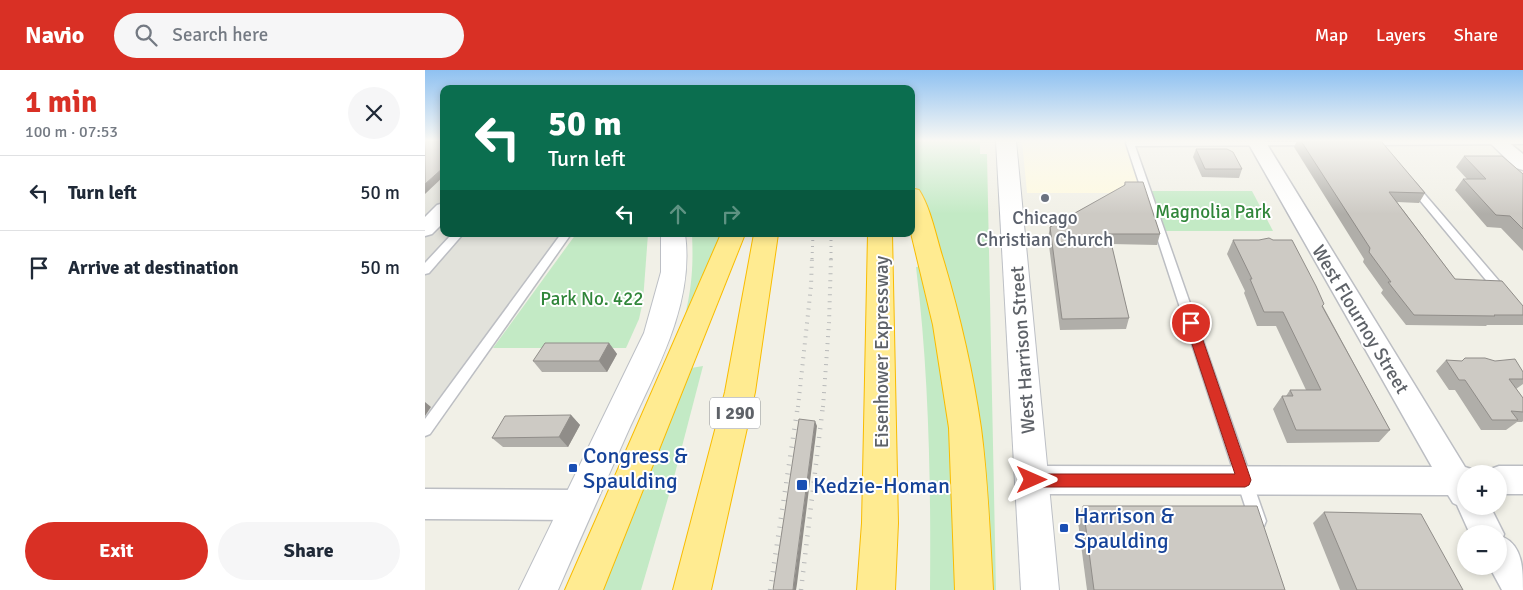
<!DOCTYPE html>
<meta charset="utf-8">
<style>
:root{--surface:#fff;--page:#f6f6f7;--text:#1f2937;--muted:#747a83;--line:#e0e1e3;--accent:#d93025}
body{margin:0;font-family:Signika,sans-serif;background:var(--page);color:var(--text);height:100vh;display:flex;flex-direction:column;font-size:19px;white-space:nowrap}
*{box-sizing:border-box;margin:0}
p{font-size:16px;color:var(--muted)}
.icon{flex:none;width:28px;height:28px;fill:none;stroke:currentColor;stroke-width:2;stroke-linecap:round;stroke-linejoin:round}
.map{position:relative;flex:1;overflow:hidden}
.sheet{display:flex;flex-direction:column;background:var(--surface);width:425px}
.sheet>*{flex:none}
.hud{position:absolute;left:15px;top:15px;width:475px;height:152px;border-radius:10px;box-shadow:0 2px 8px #0003;background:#0b6e4f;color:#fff;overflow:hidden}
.buttons{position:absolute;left:1032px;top:395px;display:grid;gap:10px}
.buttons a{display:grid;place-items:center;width:50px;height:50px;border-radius:50%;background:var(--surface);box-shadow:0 2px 8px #0003;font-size:25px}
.pin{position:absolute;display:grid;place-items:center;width:42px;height:42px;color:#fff;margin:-21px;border:2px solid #fff;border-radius:50%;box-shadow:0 1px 5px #0007}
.me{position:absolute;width:55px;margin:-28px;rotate:90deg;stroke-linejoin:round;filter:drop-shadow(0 0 4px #0008)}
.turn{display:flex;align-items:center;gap:18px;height:105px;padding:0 25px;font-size:22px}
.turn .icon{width:65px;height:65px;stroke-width:2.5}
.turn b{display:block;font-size:35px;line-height:42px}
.lanes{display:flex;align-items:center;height:48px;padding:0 25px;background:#0003;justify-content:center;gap:25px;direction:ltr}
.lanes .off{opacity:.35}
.round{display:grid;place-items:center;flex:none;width:52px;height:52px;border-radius:26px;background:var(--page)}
.summary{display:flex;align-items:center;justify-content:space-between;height:85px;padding:0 25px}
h1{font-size:30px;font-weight:700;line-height:38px;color:var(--accent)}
.primary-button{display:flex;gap:10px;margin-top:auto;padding:10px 25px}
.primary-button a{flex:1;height:58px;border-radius:30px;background:var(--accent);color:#fff;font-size:20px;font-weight:700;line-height:58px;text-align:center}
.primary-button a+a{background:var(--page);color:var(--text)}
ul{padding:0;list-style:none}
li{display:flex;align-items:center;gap:15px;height:75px;padding:0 25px;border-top:1px solid var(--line)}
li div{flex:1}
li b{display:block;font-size:19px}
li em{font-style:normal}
header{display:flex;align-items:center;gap:30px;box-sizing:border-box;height:70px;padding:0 25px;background:var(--accent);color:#fff}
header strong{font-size:24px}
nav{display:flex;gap:28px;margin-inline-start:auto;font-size:18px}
.search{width:350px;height:45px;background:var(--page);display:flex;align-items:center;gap:12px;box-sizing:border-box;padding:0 18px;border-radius:28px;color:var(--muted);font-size:19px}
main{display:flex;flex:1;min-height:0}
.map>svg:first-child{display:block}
</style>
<header>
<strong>Navio</strong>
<div class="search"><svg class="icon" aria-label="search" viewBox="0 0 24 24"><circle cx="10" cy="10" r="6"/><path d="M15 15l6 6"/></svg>Search here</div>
<nav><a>Map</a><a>Layers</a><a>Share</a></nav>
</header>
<main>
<section class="sheet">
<div class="summary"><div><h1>1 min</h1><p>100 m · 07:53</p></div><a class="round"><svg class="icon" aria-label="close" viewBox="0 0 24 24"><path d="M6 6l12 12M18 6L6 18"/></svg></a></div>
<ul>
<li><svg class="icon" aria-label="left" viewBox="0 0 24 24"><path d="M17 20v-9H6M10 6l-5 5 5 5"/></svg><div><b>Turn left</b></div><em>50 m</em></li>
<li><svg class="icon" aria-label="arrive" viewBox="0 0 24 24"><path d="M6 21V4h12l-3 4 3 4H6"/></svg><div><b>Arrive at destination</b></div><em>50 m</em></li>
</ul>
<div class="primary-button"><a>Exit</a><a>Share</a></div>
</section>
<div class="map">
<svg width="1098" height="520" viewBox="0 0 1098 520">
<rect width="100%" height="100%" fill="#f1f0e7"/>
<polygon fill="#fffadf" points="597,71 817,71 817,72 705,73 722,123 602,123"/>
<polygon fill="#e2e2db" points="0,71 19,71 19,164 141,164 0,360"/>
<g fill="#c3eac5">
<polygon points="486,71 555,71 555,84 562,84 571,520 568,520 513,178 486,105"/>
<polygon points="727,121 827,121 848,161 741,161"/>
<polygon points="151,164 223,164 218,231 214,249 201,278 68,278"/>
<path d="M267 164H299L254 269C265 229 269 206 267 164Z"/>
<path d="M498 196C508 250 519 304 524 359 529 413 529 466 531 520H505C506 413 504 303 491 197Z"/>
<polygon points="278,296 248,411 216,520 175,520 266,298"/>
</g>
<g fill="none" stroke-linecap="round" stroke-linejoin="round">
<defs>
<g id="lane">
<polygon points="702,71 892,72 888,75 710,76 841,451 839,456 833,459 827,456 825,451 701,73"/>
<polygon points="936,71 1098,71 1098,74 940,75 937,74"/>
<polygon points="987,112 990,113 1098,239 1098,251 1094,250 984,117 982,115"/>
<polygon points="27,164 38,164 4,203 0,204 0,193"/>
<polygon points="136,164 146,164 5,364 0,366 0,349"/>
</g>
<g id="street">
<path d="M822 71H840L1040 397 1052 401 1053 404H1041V436H1065L1079 464 1078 467C1098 476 1098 500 1098 520H1077L1064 496H1074V464H1045L1032 435 1028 433 1023 425 607 424 596 420 592 410 596 400 607 396 1007 397Z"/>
<polygon points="1063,71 1082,71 1098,84 1098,100 1091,98"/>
<polygon points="19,133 19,152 7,164 0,166 0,147 12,135"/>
<polygon points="1074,396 1098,396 1098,424 1074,424 1074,404 1062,404 1063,400"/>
<polygon points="0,419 152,420 163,425 168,435 163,445 152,450 0,449"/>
</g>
<g id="secondary">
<polygon points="571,71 591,71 634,520 596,520"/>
<path d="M236 164H260C270 235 229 304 201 366 178 418 155 469 133 520H94L219 263 236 202Z"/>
</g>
<g id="highway">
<path d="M486 118 494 120C506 138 512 171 519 192 535 246 548 302 556 358 563 411 565 466 568 520H530L524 358 508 255 486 163Z"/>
<polygon points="296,164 320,164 178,520 140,520"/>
<polygon points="329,164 353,164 330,322 286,520 248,520 300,322"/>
<polygon points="443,164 467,164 473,453 470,520 432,520 437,453"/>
</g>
</defs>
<use href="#lane" stroke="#bcbec3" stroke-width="3"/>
<use href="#street" stroke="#bcbec3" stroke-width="3"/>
<use href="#secondary" stroke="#bcbfc5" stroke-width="2"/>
<use href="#highway" stroke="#f9bc00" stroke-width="2"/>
<use href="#lane" fill="#fff" fill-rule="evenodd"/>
<use href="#street" fill="#fff" fill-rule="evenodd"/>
<use href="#secondary" fill="#fff" fill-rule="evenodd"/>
<use href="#highway" fill="#ffeb91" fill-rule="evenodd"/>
<g stroke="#b8b9b9" stroke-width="3" stroke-dasharray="1 5" stroke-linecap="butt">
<polyline points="387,189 388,164"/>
<polyline points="406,189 406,164"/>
</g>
<g stroke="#b8b9b9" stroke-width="4" stroke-dasharray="1 6" stroke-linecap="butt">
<polyline points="373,337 386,216 387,188"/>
<polyline points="398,337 404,253 406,188"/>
</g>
<g stroke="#b8b9b9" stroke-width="4.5" stroke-dasharray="1 8" stroke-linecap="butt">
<polyline points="345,520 373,335"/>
<polyline points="376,520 398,335"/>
</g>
</g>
<g fill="#b0aea9">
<polygon points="872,71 956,71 1000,123 994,133 972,132 1030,209 1098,236 1098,255 1062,255 1061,256 981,255 956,223 958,220 938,192 939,189 869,77"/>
<polygon points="771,79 817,99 814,108 777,107 768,87"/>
<polygon points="1039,86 1098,104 1098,181 1076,158 1062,157 1030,120 1038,109 1042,109 1031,97"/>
<polygon points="700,112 735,164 732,175 686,174 704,248 701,259 635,260 623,168 625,157 699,116"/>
<polygon points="808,170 898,236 965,360 954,372 862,373 848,339 857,326 861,326 865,320 881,320 851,256 832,256 819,223 820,221 802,184"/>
<polygon points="184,273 192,284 182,302 117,302 108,291"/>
<polygon points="1021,290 1098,302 1098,314 1091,319 1098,328 1098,351 1097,352 1092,352 1081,360 1056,360 1030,320 1024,320 1011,301"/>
<polygon points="146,345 155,355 143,377 78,377 67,368"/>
<polygon points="658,436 860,520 662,520 653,452"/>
<polygon points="899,442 1038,520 915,520 888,453"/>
</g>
<g fill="#908d89">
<polygon points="19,97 19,106 0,124 0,114"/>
<polygon points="184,273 192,284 182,302 174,291"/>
<polygon points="0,332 6,337 0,346"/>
<polygon points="146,345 155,355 143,377 134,367"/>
<polygon points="390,351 392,356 372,514 371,520 368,520"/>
</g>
<g fill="#cdcac4" stroke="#908d89">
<polygon points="0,71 19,71 19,97 0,114"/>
<polygon points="876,71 956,71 1000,123 964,122 1030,209 1077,211 1098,236 1098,245 1069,245 1070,246 989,245 963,212 966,212 944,182 945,178"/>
<polygon points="771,79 802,79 808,82 817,99 780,99"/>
<polygon points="1039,86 1077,86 1098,104 1098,159 1085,146 1071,145 1038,109 1061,109"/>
<polygon points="700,112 718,112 735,164 684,164 704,248 637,249 625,157 700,115"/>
<polygon points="844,168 848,170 867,170 891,216 899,234 897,236 965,360 871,360 857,326 868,326 865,320 896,320 858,242 839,242 825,209 827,209 808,170 834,170"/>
<polygon points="120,273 184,273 174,291 108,291"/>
<polygon points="1040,288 1060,288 1070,291 1090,289 1098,302 1098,309 1084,309 1098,328 1098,342 1086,341 1093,350 1067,350 1040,310 1034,310 1021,290 1037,291"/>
<polygon points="146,345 134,367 67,368 80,346"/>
<polygon points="374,349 390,351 369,510 368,520 348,520"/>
<polygon points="658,436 832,436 860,520 669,520"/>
<polygon points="899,442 996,444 1038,520 932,520"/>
</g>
<linearGradient id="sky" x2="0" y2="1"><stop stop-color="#8fc1f1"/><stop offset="0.49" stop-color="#f9f8f4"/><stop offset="1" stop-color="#f9f8f4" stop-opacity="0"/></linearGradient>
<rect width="1098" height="144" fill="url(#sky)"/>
<polygon fill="#d93025" stroke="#8d1f18" points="766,249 772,253 826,410 824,415 820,417 607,417 602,415 600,410 602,406 607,404 810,404 760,253"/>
<circle fill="#6b7280" stroke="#fff" stroke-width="2" cx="620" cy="128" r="5"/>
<g fill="#1a4fb4" stroke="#fff" stroke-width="2">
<rect x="143" y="393" width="10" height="10" rx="2.5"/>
<rect x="371" y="409" width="12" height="12" rx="2.5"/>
<rect x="634" y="453" width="10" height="10" rx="2.5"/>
</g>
<g text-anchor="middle" stroke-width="4" stroke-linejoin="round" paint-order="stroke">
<rect fill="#fff" stroke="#8e9195" stroke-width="1" x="285" y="327.5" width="50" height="31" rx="4"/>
<g font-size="18" font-weight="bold" fill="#5e6268">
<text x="310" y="349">I 290</text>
</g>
<g font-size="19" fill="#30863a" stroke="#fff">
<text x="788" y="148">Magnolia Park</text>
<text x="167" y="235">Park No. 422</text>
</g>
<g font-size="19" fill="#5b616d" stroke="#fff">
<text x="620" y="154">Chicago<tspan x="620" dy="22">Christian Church</tspan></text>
</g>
<g font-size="19" fill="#5e6268" stroke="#fff">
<text transform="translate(936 249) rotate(59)" y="7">West Flournoy Street</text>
<text transform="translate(597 280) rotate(-94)" y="7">West Harrison Street</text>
<text transform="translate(456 282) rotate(-90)" y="7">Eisenhower Expressway</text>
</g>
<g font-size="22" fill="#164399" stroke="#fff" text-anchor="start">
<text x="158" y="393">Congress &amp;<tspan x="158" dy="25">Spaulding</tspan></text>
<text x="388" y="423">Kedzie-Homan</text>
<text x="649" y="453">Harrison &amp;<tspan x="649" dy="25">Spaulding</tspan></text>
</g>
</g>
</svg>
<div class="buttons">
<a>+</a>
<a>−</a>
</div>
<div class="pin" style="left:766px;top:253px;background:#d93025"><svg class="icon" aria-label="arrive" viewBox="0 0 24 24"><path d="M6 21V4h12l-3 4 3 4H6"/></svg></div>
<svg class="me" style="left:607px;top:410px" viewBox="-20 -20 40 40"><path d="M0-17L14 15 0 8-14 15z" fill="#d93025" stroke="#fff" stroke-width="4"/></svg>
<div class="hud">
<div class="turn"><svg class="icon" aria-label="left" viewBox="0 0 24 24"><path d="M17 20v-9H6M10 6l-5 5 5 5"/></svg><div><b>50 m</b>Turn left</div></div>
<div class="lanes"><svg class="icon" aria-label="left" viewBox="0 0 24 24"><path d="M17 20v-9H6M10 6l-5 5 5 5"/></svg><svg class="icon off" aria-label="ahead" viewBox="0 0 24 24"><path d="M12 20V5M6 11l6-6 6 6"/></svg><svg class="icon off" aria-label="right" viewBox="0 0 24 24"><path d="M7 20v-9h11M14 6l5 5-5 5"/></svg></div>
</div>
</div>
</main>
